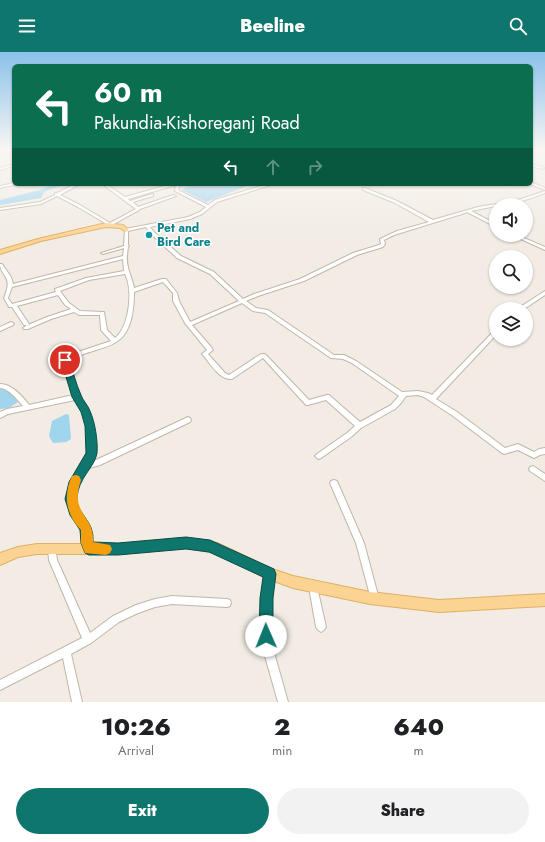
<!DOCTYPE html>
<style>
:root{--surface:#fff;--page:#f2f2f2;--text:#202124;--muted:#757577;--accent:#0f766e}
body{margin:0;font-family:Jost,sans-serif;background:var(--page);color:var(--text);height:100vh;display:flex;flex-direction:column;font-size:15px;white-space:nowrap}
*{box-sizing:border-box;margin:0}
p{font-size:13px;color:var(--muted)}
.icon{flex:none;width:22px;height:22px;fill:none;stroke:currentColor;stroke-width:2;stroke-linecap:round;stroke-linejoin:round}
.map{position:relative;height:650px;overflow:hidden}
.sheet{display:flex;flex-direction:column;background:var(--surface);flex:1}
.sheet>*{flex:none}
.banner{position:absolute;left:12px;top:12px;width:521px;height:122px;border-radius:6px;box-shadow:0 1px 3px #0004;background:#0b6e4f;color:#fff;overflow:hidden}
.fabs{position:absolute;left:489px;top:146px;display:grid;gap:8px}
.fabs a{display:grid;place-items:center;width:44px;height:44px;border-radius:50%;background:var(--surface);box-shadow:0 1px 3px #0004;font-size:20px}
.pin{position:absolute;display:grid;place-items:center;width:34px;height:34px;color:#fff;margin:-17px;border:2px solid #fff;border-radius:50%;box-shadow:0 1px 4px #0007}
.me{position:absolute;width:44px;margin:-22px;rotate:359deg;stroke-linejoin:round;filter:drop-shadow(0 0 3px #0008)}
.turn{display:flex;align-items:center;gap:14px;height:84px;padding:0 16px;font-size:18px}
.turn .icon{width:52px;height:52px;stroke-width:2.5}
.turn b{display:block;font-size:28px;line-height:34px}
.lanes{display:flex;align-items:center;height:38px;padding:0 16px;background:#0003;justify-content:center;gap:20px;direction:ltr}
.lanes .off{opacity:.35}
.eta{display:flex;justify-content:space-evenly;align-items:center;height:68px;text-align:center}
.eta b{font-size:24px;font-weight:800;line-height:28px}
.button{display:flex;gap:8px;margin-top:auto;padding:8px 16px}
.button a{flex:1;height:46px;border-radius:24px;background:var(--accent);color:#fff;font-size:16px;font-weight:800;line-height:46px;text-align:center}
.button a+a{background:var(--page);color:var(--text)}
header{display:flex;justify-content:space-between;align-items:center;height:52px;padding:0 16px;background:var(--accent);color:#fff;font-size:18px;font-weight:800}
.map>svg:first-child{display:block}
</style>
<header><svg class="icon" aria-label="menu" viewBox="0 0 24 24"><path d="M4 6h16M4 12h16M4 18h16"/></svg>Beeline<svg class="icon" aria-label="search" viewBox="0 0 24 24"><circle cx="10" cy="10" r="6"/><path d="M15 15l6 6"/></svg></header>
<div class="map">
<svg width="545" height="650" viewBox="0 0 545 650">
<rect width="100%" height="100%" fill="#f2ece4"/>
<g fill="#a1d5ee">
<polygon points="54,132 65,132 44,140 41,146 0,153 0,148 40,138"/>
<polygon points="193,132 252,132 206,150 182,138"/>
<polygon points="0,335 10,339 18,350 9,356 0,357"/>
<polygon points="66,362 69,363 71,387 66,390 53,391 49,384 52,369"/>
</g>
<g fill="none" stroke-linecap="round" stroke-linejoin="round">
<defs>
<g id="minor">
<polygon points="10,98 14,98 14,100 10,99"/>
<polygon points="14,112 14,114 0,118 0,116"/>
<polygon points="531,112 543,115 544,116 542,117 531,114"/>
<polygon points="531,130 545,136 545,138 530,132"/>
<polygon points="14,131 19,132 0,136 0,134"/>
<path d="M75 132H80L60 143 80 153 110 171 136 157 102 132H106L125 145 172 132H180L178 138 208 153 215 148 268 132H274L217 150 202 162 190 167 150 175 154 180 181 204 214 220 243 247 254 242 300 227 353 201 379 193 381 192 380 187 397 179 429 170 395 151 363 138V136H365L397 149 433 168 478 155 515 149 545 139V141C529 147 514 153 496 153V154L471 159 496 172V175L467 160 462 162 394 183 384 188 385 192 383 195 357 203 304 229 258 244 246 249 256 256 268 258 334 303H344L356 309 402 340 418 339 428 341 432 343 494 279 496 278V283L436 347 457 360 505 396 518 392 534 400 539 397 545 396V402L540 403 534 406 518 398 504 402 502 401 453 364 424 345 418 343 406 344 401 351 395 357 361 376 351 385 321 406 319 407 317 406 315 404 317 402 347 381 355 374 326 348 308 353H306L263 306 232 327C219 328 211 312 203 303L202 302 207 298 185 271 173 249V241L163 230 134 240C134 256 132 281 116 290 110 294 103 296 96 298 86 301 76 304 67 310L80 344 89 360 93 374 94 402 90 410 96 408 186 366 188 365 190 366 191 368 190 370 100 413 86 417C78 430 71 443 78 457 81 463 86 467 89 473 93 482 90 488 93 497L92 500 89 501 86 500 83 491 84 482 83 477 72 462 67 447 70 430 87 402V374L83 360 75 348 8 362 0 366V360L7 357 23 354C18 348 8 336 0 336V332C12 332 22 344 29 353L73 343 61 309 62 308 72 302 111 289 101 278 100 263H79L74 260 51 267 28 277H24L23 276 27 273H24L12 255H9L4 246C7 238 10 231 5 224 2 219 0 217 0 212H2L11 225 13 232 123 204 124 196 103 202 101 201 124 194 125 177 188 165 200 160 206 155 175 139 176 133 128 147 130 149 153 142V144L133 150 138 155 173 143 176 144 140 157 139 158 110 174 78 155 57 144 41 152 0 158V156L40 150 55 143V141H57ZM146 175 151 182 177 206 210 222 239 249 190 270 179 249 177 241 166 227H162L134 236C133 228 129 222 128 215 126 208 127 202 128 195L129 194 128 193V179ZM123 207 124 219 86 226 55 237V238L56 240 12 252 8 246 12 235ZM125 222C133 237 130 274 115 286L107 278 104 260 80 259 69 251 60 239 89 228ZM58 243 65 253 71 257 47 265 28 273 29 272 17 254ZM242 251 253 259 265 261 331 306 343 307 352 311 399 344 391 353 360 370 329 343H327L309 348 265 302H261L229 323 225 321 208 302 213 298 211 295 192 273Z"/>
<polygon points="512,183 517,183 545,195 545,198"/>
<polygon points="545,239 545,243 524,257 517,257"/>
<polygon points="11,270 13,271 14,272 13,273 0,279 0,275"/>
<polygon points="533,414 545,422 545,429 530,419 529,417 530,415"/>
<polygon points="334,428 337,429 364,491 379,547 378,550 375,551 372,550 371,547 356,491 330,431 331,429"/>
<polygon points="52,493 55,494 57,508 90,581 113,564 136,553 155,547 172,544 227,547 230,548 231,551 230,554 227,555 172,552 155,555 138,561 119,570 91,591 71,602 82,650 72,650 63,606 0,638 0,628 82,586 49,508 48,497 49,494"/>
<polygon points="270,518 273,519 274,522 271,562 273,597 288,650 278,650 263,597 261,562 266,522 267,519"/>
<polygon points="313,531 316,532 317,535 326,575 324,578 321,580 318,578 316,575 309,535 310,532"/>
</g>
<g id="major">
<polygon points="106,171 123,173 129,178 126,180 120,176 106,175 41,189 0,202 0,198 38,187"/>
<polygon points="186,486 217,491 272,517 293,524 370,540 439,548 545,542 545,554 439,560 370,552 293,536 266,526 216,501 186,496 118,502 37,502 18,505 0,513 0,501 18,495 37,492 118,492"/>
</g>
</defs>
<use href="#minor" stroke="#c0b6aa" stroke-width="2"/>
<use href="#major" stroke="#e0af64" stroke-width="2"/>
<use href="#minor" fill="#fff" fill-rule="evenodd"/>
<use href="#major" fill="#fbd493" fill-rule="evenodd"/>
</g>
<linearGradient id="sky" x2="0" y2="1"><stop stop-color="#8bc1ea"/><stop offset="0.52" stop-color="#f9f6f3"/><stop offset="1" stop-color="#f9f6f3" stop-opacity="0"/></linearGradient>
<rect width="545" height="189" fill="url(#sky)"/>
<path fill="#0f766e" stroke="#0a4d48" d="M65 305 69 308C73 319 76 332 81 343 83 349 88 353 90 359 95 370 98 389 97 401 95 415 78 426 77 446 76 462 95 468 93 490L118 491 186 485 210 488 274 517 276 522 273 546V584L271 589 266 591 261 589 259 584 260 546 263 525 209 500 186 497 118 503H89L85 501 81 491 80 478 70 463 65 447 69 430 86 401 85 374 81 360 72 345 61 308Z"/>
<path fill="#f59e0b" d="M76 423 79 424 81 428C69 464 95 462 93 490L110 493 112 497 110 501 106 503 85 501 81 491V478C66 463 63 443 72 424Z"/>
<circle fill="#0f9aa8" stroke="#fff" stroke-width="1.5" cx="149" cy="183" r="4"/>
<g text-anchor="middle" stroke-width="3" stroke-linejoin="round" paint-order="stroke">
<g font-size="12" font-weight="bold" fill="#0d838f" stroke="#fff" text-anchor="start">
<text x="157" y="180">Pet and<tspan x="157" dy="14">Bird Care</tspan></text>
</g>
</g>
</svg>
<div class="fabs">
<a><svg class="icon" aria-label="sound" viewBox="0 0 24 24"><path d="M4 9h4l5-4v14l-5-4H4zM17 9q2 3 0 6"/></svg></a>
<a><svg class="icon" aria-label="search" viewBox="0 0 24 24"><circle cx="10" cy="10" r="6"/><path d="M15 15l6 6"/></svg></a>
<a><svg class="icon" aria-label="layers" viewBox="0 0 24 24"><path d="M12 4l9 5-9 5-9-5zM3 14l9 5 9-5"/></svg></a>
</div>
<div class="pin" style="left:65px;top:308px;background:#d93025"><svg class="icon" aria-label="arrive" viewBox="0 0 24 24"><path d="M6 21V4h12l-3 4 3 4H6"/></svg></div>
<svg class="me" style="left:266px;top:584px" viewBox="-20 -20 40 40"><circle r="19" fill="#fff"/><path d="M0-13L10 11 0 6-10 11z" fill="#0f766e"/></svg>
<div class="banner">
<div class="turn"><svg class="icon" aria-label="left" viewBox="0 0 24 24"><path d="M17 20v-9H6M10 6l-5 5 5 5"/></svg><div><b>60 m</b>Pakundia-Kishoreganj Road</div></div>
<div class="lanes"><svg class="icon" aria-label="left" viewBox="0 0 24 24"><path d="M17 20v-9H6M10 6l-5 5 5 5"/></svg><svg class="icon off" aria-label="ahead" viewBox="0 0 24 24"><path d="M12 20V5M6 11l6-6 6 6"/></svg><svg class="icon off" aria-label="right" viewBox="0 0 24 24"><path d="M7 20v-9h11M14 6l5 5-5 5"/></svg></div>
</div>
</div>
<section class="sheet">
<div class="eta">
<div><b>10:26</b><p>Arrival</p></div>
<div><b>2</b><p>min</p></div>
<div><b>640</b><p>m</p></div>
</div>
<div class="button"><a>Exit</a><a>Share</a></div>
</section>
